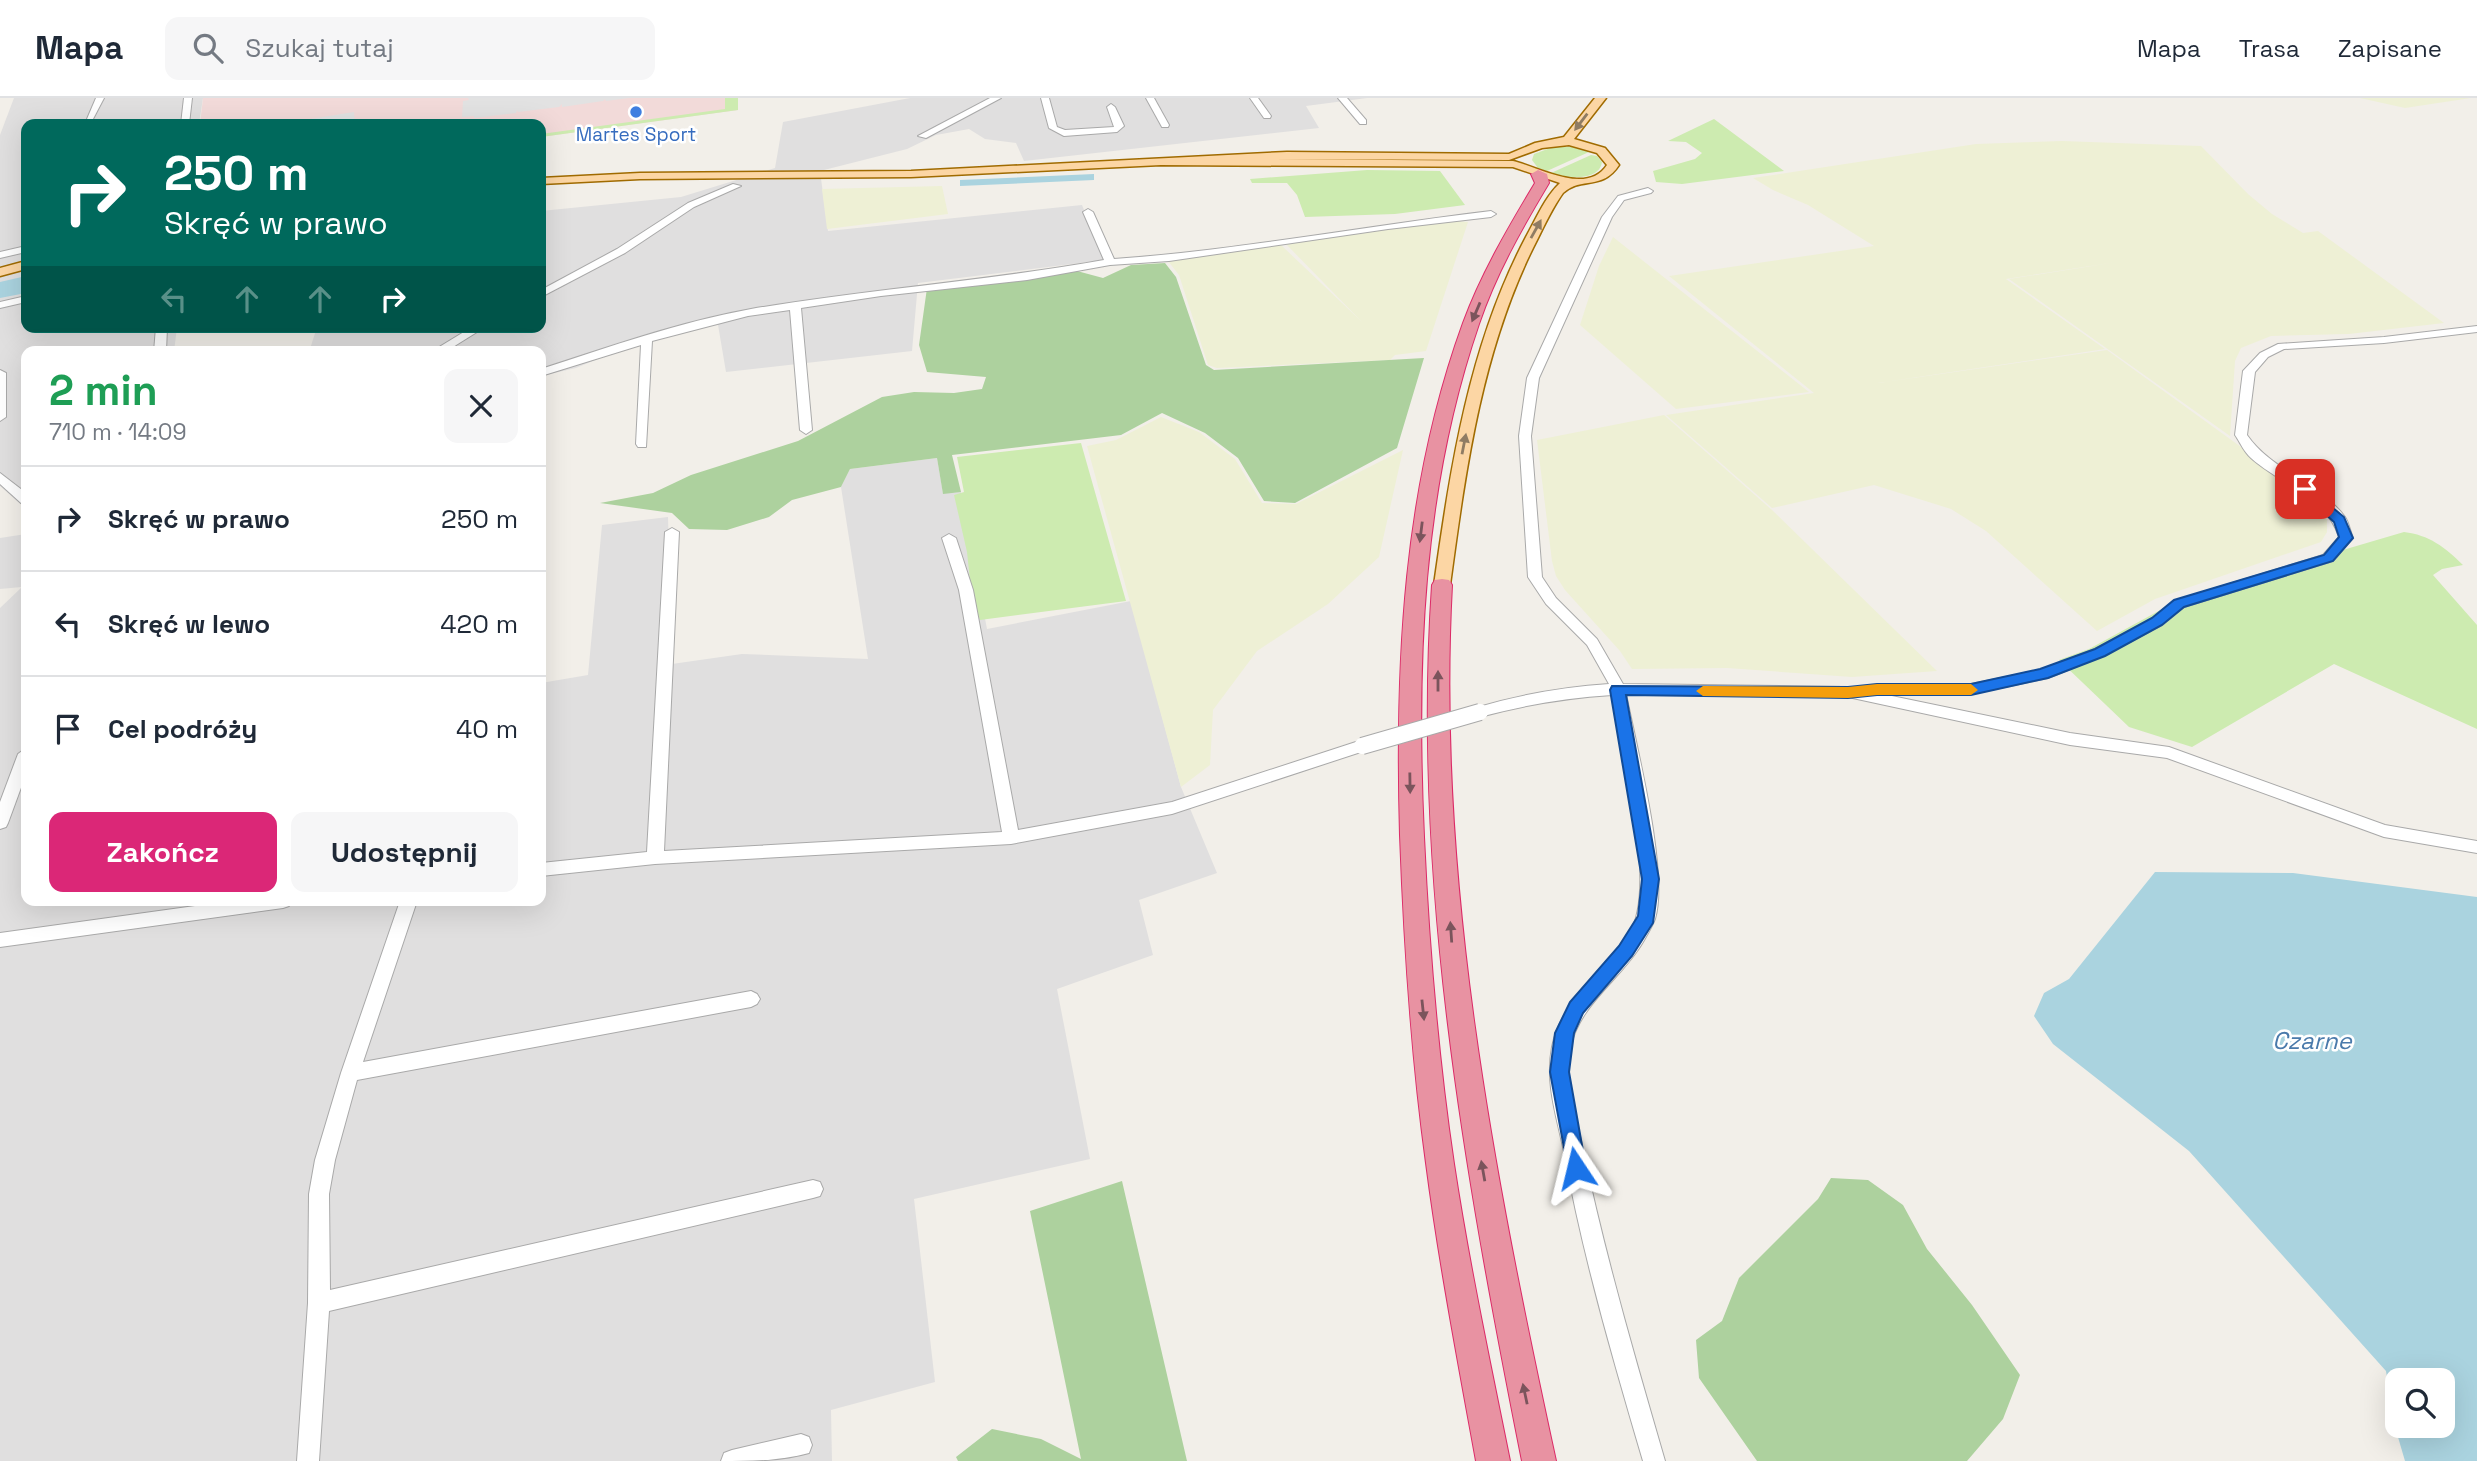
<!DOCTYPE html>
<html lang="pl">
<meta charset="utf-8">
<style>
:root{--surface:#fff;--page:#f6f6f7;--text:#1f2937;--muted:#747a83;--line:#e0e1e3;--accent:#db2777}
body{margin:0;font-family:"Space Grotesk",sans-serif;background:var(--page);color:var(--text);height:100vh;display:flex;flex-direction:column;font-size:26px;white-space:nowrap}
*{box-sizing:border-box;margin:0}
p{font-size:23px;color:var(--muted)}
.icon{flex:none;width:38px;height:38px;fill:none;stroke:currentColor;stroke-width:2;stroke-linecap:round;stroke-linejoin:round}
.map{position:relative;flex:1;overflow:hidden}
.panel{position:absolute;left:21px;top:248px;width:525px;height:560px;display:flex;flex-direction:column;background:var(--surface);border-radius:14px;box-shadow:0 7px 28px #0002}
.panel>*{flex:none}
.hud{position:absolute;left:21px;top:21px;width:525px;height:214px;border-radius:14px;box-shadow:0 7px 28px #0002;background:#00695c;color:#fff;overflow:hidden}
.controls{position:absolute;left:2385px;top:1270px;display:grid;gap:14px}
.controls a{display:grid;place-items:center;width:70px;height:70px;border-radius:14px;background:var(--surface);box-shadow:0 7px 28px #0002;font-size:35px}
.pin{position:absolute;display:grid;place-items:center;width:60px;height:60px;color:#fff;margin:-30px;border-radius:14px;box-shadow:0 4px 10px #0006}
.me{position:absolute;width:77px;margin:-38px;rotate:350deg;stroke-linejoin:round;filter:drop-shadow(0 0 5px #0008)}
.turn{display:flex;align-items:center;gap:24px;height:147px;padding:0 28px;font-size:32px}
.turn .icon{width:91px;height:91px;stroke-width:2.5}
.turn b{display:block;font-size:49px;line-height:60px}
.lanes{display:flex;align-items:center;height:66px;padding:0 28px;background:#0003;justify-content:center;gap:35px;direction:ltr}
.lanes .off{opacity:.35}
.round{display:grid;place-items:center;flex:none;width:74px;height:74px;border-radius:14px;background:var(--page)}
.head{display:flex;align-items:center;justify-content:space-between;height:119px;padding:0 28px}
h1{font-size:42px;font-weight:800;line-height:52px;color:#1e9e55}
.cta{display:flex;gap:14px;margin-top:auto;padding:14px 28px}
.cta a{flex:1;height:80px;border-radius:14px;background:var(--accent);color:#fff;font-size:28px;font-weight:800;line-height:80px;text-align:center}
.cta a+a{background:var(--page);color:var(--text)}
ul{padding:0;list-style:none}
li{display:flex;align-items:center;gap:21px;height:105px;padding:0 28px;border-top:2px solid var(--line)}
li div{flex:1}
li b{display:block;font-size:26px}
li em{font-style:normal}
header{display:flex;align-items:center;gap:42px;box-sizing:border-box;height:98px;padding:0 35px;background:var(--surface);border-bottom:2px solid var(--line)}
header strong{font-size:33px}
nav{display:flex;gap:38px;margin-inline-start:auto;font-size:24px}
.search{width:490px;height:63px;background:var(--page);display:flex;align-items:center;gap:18px;box-sizing:border-box;padding:0 24px;border-radius:14px;color:var(--muted);font-size:26px}
.map>svg:first-child{display:block}
</style>
<header>
<strong>Mapa</strong>
<div class="search"><svg class="icon" aria-label="search" viewBox="0 0 24 24"><circle cx="10" cy="10" r="6"/><path d="M15 15l6 6"/></svg>Szukaj tutaj</div>
<nav><a>Mapa</a><a>Trasa</a><a>Zapisane</a></nav>
</header>
<div class="map">
<svg width="2477" height="1363" viewBox="0 0 2477 1363">
<rect width="100%" height="100%" fill="#f2efe9"/>
<g fill="#e0dfdf">
<polygon points="14,0 203,0 199,26 26,26 26,229 177,229 174,254 26,254 26,411 0,388 0,37"/>
<polygon points="910,0 1367,0 1306,8 1319,30 1024,63 1016,45 985,41 969,31 936,37 907,51 820,73 828,133 1082,107 1104,162 918,185 912,253 726,274 717,221 648,240 576,270 541,278 541,254 309,254 317,229 541,229 541,113 681,99 775,70 783,24"/>
<polygon points="937,360 943,395 961,394 987,531 1131,503 1181,689 1217,775 1139,802 1153,857 1057,891 1090,1061 914,1101 935,1284 831,1312 832,1363 0,1363 0,510 22,489 0,491 0,440 26,436 26,803 541,803 541,585 588,577 602,427 668,419 672,566 742,556 868,561 841,389 850,371"/>
</g>
<polygon fill="#f2dad9" points="203,0 738,0 738,12 541,39 541,26 200,26"/>
<g fill="#eef0d5">
<polygon points="2360,0 2471,0 2405,10"/>
<polygon points="2062,43 2201,48 2248,96 2272,116 2303,135 2318,133 2444,225 2349,236 2271,238 2241,250 2235,263 2230,338 2009,181 2117,164 2006,181 2105,251 1878,285 2107,252 2292,386 2318,407 2327,422 2327,434 2321,444 2155,501 2097,533 1986,433 1951,411 1874,387 1772,410 1666,317 1814,295 1669,178 1874,148 1808,107 1773,92 1753,80 1976,46"/>
<polygon points="942,88 948,116 827,131 822,91"/>
<polygon points="1436,121 1468,124 1426,253 1395,257 1390,262 1217,270 1208,267 1179,177 1168,163 1281,147 1362,224 1284,144 1363,130"/>
<polygon points="1613,139 1809,294 1676,311 1580,227 1599,168"/>
<polygon points="1664,317 1772,412 1937,573 1852,579 1727,570 1632,571 1620,553 1565,492 1556,478 1552,463 1537,342"/>
<polygon points="1161,319 1199,334 1235,361 1262,405 1296,406 1403,352 1379,459 1328,506 1257,553 1213,612 1210,667 1181,689 1087,348 1116,342"/>
</g>
<g fill="#cdebb0">
<polygon points="725,0 738,0 738,12 541,39 541,36 725,11"/>
<polygon points="1714,21 1784,73 1682,86 1656,84 1653,73 1695,61 1702,55 1686,44 1668,43"/>
<polygon points="1553,49 1572,49 1589,54 1547,73 1538,70 1532,62 1534,56"/>
<path d="M1591 57 1597 58 1602 64C1599 84 1566 80 1551 75Z"/>
<polygon points="1367,72 1440,73 1465,107 1395,116 1305,119 1297,97 1287,85 1252,85 1250,81"/>
<polygon points="1081,345 1126,503 980,522 972,501 967,454 954,397 964,394 957,359"/>
<path d="M2404 434C2429 437 2445 449 2463 467L2442 471 2433 477 2477 527V631L2334 566 2192 649 2129 629 2059 562 2089 551 2186 498Z"/>
</g>
<g fill="#add19e">
<polygon points="1165,165 1176,179 1206,267 1214,272 1424,260 1397,350 1295,405 1264,403 1238,360 1205,335 1162,315 1121,337 952,357 961,394 943,396 937,360 850,371 841,389 792,402 769,419 727,432 689,431 672,415 600,405 653,395 691,377 798,343 882,299 914,294 954,295 982,291 986,279 927,274 919,247 927,190 1077,173 1103,180 1131,167"/>
<polygon points="1831,1080 1868,1082 1903,1107 1927,1151 1972,1207 2020,1277 2003,1321 1967,1363 1757,1363 1699,1280 1696,1242 1722,1223 1739,1180 1818,1101"/>
<polygon points="1122,1083 1187,1363 958,1363 956,1359 992,1331 1041,1341 1081,1361 1030,1113"/>
</g>
<g fill="#e2e2e2">
<polygon points="468,0 629,0 606,3 605,1 603,3 562,9 562,6 559,9 518,14 517,12 516,15 474,20 474,18 462,19 463,3 469,2"/>
<polygon points="354,14 355,26 279,26"/>
</g>
<g fill="#aad3df" fill-rule="evenodd">
<polygon points="1094,76 1094,82 960,88 960,82"/>
<polygon points="26,178 26,195 0,200 0,184"/>
<path d="M2155 774 2293 775 2477 799V1363H2405L2395 1329 2386 1273 2189 1053 2053 946 2034 918 2044 895 2069 881ZM2398 1283H2443V1328H2398Z"/>
</g>
<g fill="none" stroke-linecap="round" stroke-linejoin="round">
<defs>
<g id="minor">
<polygon points="96,0 104,0 93,21 87,21"/>
<polygon points="184,0 192,0 189,26 181,26"/>
<polygon points="990,0 1001,0 926,40 918,38"/>
<polygon points="1041,0 1049,0 1057,29 1065,32 1114,29 1107,9 1111,6 1115,9 1124,28 1117,34 1064,38 1049,30"/>
<polygon points="1146,0 1154,0 1169,27 1168,29 1162,29"/>
<polygon points="1250,0 1258,0 1271,18 1270,20 1264,20"/>
<polygon points="1338,0 1347,0 1366,22 1366,26 1360,26"/>
<polygon points="733,86 741,88 694,109 625,155 541,199 541,192 617,151 688,105"/>
<path d="M1648 90 1653 93 1651 95 1624 102 1612 119 1539 280 1531 338 1542 479 1556 500 1597 541 1623 586 1848 589 1861 592 1868 587 1971 586 2040 572 2095 551 2152 521 2174 503 2323 457 2339 439C2326 398 2281 387 2251 360 2244 354 2240 344 2235 337L2243 273 2260 255 2278 246 2384 239 2477 228V234L2384 245 2284 251 2268 259 2255 274 2247 337C2272 373 2319 384 2345 419 2349 425 2350 433 2353 440L2333 463 2184 509 2162 527 2105 557 2048 580 1971 596 1887 597 2070 635 2169 649 2385 727 2477 743V755L2384 739 2167 660 2070 647 1848 599 1626 596C1636 647 1669 775 1655 821 1652 829 1647 837 1643 844 1622 880 1581 905 1571 947 1563 983 1576 1017 1583 1052 1605 1157 1635 1260 1665 1363H1643C1613 1261 1583 1159 1564 1054 1557 1019 1545 986 1552 949 1561 902 1604 875 1629 836 1659 790 1621 652 1612 597 1566 600 1524 607 1480 619L1472 614 1475 610C1519 597 1563 589 1609 586L1587 547 1546 506 1528 479 1519 338 1527 280 1602 119 1618 98Z"/>
<path d="M1088 111 1093 114 1114 161C1240 152 1365 128 1491 113L1496 116 1491 119 1388 131 1169 163 1110 167 1027 182 881 198 801 210 812 332 806 336 800 332 790 212 748 218 652 243 646 349H638L636 346 641 247 541 278V271C609 249 679 224 751 211 868 191 987 183 1104 162L1083 114Z"/>
<polygon points="26,148 26,154 0,160 0,154"/>
<polygon points="26,198 26,204 0,210 0,204"/>
<polygon points="156,229 167,229 166,254 154,254"/>
<polygon points="472,229 485,229 445,254 431,254"/>
<polygon points="0,272 6,275 6,319 0,323"/>
<polygon points="0,375 26,395 26,406 21,405 0,386"/>
<polygon points="672,430 679,434 664,753 1002,734 959,492 942,440 949,436 956,440 973,492 1018,732 1172,704 1362,642 1370,648 1367,652 1172,716 1011,746 655,766 541,778 541,765 647,754 665,434"/>
<polygon points="26,650 26,676 8,725 6,729 0,731 0,704 18,656"/>
<polygon points="231,803 291,803 289,808 283,810 0,849 0,835"/>
<polygon points="400,803 417,803 363,964 751,893 757,896 760,901 757,906 751,909 357,982 335,1062 329,1096 330,1192 813,1082 820,1084 823,1091 820,1098 813,1100 329,1213 319,1363 297,1363 308,1205 309,1096 315,1062 341,975"/>
<path d="M801 1336 809 1339 812 1347 809 1355C781 1363 750 1363 721 1363L724 1355 732 1352Z"/>
</g>
<g id="major">
<path d="M1595 0H1606L1574 41 1605 50 1619 67C1602 93 1582 78 1563 95 1553 109 1545 126 1537 142 1482 249 1466 369 1450 487L1442 492 1434 487C1451 367 1469 247 1526 139 1536 121 1545 99 1560 85L1513 69 1161 67 911 79 640 81 541 86V80L640 75 911 73 1287 54 1509 56 1535 45 1564 39ZM1569 47 1597 55 1607 67C1587 98 1539 69 1513 63L1271 61 1509 62 1542 50Z"/>
<polygon points="26,163 26,171 0,178 0,170"/>
</g>
<g id="highway">
<path d="M1538 72 1547 76 1549 85C1522 130 1496 176 1479 226 1422 392 1416 565 1424 739 1429 848 1438 958 1454 1066 1469 1165 1490 1264 1510 1363H1476C1458 1264 1439 1165 1426 1065 1411 956 1404 847 1400 737 1395 564 1403 390 1463 225 1481 176 1508 130 1535 85L1531 76Z"/>
<path d="M1442 481 1449 482 1452 487C1436 781 1494 1077 1556 1363H1522C1465 1076 1412 781 1432 487L1435 482Z"/>
</g>
</defs>
<use href="#minor" stroke="#a9a9a9" stroke-width="2"/>
<use href="#major" stroke="#a06b00" stroke-width="3"/>
<use href="#highway" stroke="#dc2a67" stroke-width="2"/>
<use href="#minor" fill="#fff" fill-rule="evenodd"/>
<use href="#major" fill="#fcd6a4" fill-rule="evenodd"/>
<use href="#highway" fill="#e892a2" fill-rule="evenodd"/>
<defs>
<polyline id="minor-bridge" points="1362,648 1480,614"/>
</defs>
<use href="#minor-bridge" stroke="#a9a9a9" stroke-width="18" stroke-linecap="butt"/>
<use href="#minor-bridge" stroke="#fff" stroke-width="16"/>
</g>
<defs><path id="oneway-solid" d="M-6-.8H1V-3.2L6.5 0L1 3.2V.8H-6Z" transform="scale(1.75)"/></defs>
<g fill="#8f7c63">
<use href="#oneway-solid" transform="translate(1581 24) rotate(127)"/>
<use href="#oneway-solid" transform="translate(1536 131) rotate(-61)"/>
<use href="#oneway-solid" transform="translate(1464 346) rotate(-79)"/>
</g>
<g fill="#7b545c">
<use href="#oneway-solid" transform="translate(1476 214) rotate(113)"/>
<use href="#oneway-solid" transform="translate(1421 434) rotate(97)"/>
<use href="#oneway-solid" transform="translate(1438 583) rotate(-90)"/>
<use href="#oneway-solid" transform="translate(1410 685) rotate(89)"/>
<use href="#oneway-solid" transform="translate(1451 834) rotate(-94)"/>
<use href="#oneway-solid" transform="translate(1423 912) rotate(84)"/>
<use href="#oneway-solid" transform="translate(1483 1073) rotate(-100)"/>
<use href="#oneway-solid" transform="translate(1525 1296) rotate(-102)"/>
</g>
<polygon fill="#1a73e8" stroke="#114b97" stroke-width="2" points="2305,387 2344,419 2353,440 2333,463 2184,509 2162,527 2105,558 2048,580 1971,597 1877,597 1848,600 1626,597 1659,781 1653,825 1632,858 1583,915 1574,935 1569,974 1586,1070 1583,1077 1576,1079 1569,1077 1550,974 1555,935 1570,904 1619,848 1638,818 1642,781 1610,592 1612,588 1848,589 1877,586 1971,586 2040,571 2095,551 2152,520 2174,502 2324,457 2339,439 2334,424 2298,391"/>
<polygon fill="#f59e0b" points="1877,586 1971,586 1978,592 1971,597 1877,597 1848,600 1703,598 1696,593 1703,588 1848,589"/>
<circle fill="#3f7fe0" stroke="#fff" stroke-width="2.5" cx="636" cy="14" r="7"/>
<g text-anchor="middle" stroke-width="5" stroke-linejoin="round" paint-order="stroke">
<g font-size="19" fill="#366cbe" stroke="#fff">
<text x="636" y="43">Martes Sport</text>
</g>
<g font-size="24" font-style="italic" fill="#4a7aab" stroke="#fff">
<text x="2312" y="951">Czarne</text>
</g>
</g>
</svg>
<div class="controls">
<a><svg class="icon" aria-label="search" viewBox="0 0 24 24"><circle cx="10" cy="10" r="6"/><path d="M15 15l6 6"/></svg></a>
</div>
<div class="pin" style="left:2305px;top:391px;background:#d93025"><svg class="icon" aria-label="arrive" viewBox="0 0 24 24"><path d="M6 21V4h12l-3 4 3 4H6"/></svg></div>
<svg class="me" style="left:1576px;top:1070px" viewBox="-20 -20 40 40"><path d="M0-17L14 15 0 8-14 15z" fill="#1a73e8" stroke="#fff" stroke-width="4"/></svg>
<div class="hud">
<div class="turn"><svg class="icon" aria-label="right" viewBox="0 0 24 24"><path d="M7 20v-9h11M14 6l5 5-5 5"/></svg><div><b>250 m</b>Skręć w prawo</div></div>
<div class="lanes"><svg class="icon off" aria-label="left" viewBox="0 0 24 24"><path d="M17 20v-9H6M10 6l-5 5 5 5"/></svg><svg class="icon off" aria-label="ahead" viewBox="0 0 24 24"><path d="M12 20V5M6 11l6-6 6 6"/></svg><svg class="icon off" aria-label="ahead" viewBox="0 0 24 24"><path d="M12 20V5M6 11l6-6 6 6"/></svg><svg class="icon" aria-label="right" viewBox="0 0 24 24"><path d="M7 20v-9h11M14 6l5 5-5 5"/></svg></div>
</div>
<section class="panel">
<div class="head"><div><h1>2 min</h1><p>710 m · 14:09</p></div><a class="round"><svg class="icon" aria-label="close" viewBox="0 0 24 24"><path d="M6 6l12 12M18 6L6 18"/></svg></a></div>
<ul>
<li><svg class="icon" aria-label="right" viewBox="0 0 24 24"><path d="M7 20v-9h11M14 6l5 5-5 5"/></svg><div><b>Skręć w prawo</b></div><em>250 m</em></li>
<li><svg class="icon" aria-label="left" viewBox="0 0 24 24"><path d="M17 20v-9H6M10 6l-5 5 5 5"/></svg><div><b>Skręć w lewo</b></div><em>420 m</em></li>
<li><svg class="icon" aria-label="arrive" viewBox="0 0 24 24"><path d="M6 21V4h12l-3 4 3 4H6"/></svg><div><b>Cel podróży</b></div><em>40 m</em></li>
</ul>
<div class="cta"><a>Zakończ</a><a>Udostępnij</a></div>
</section>
</div>
